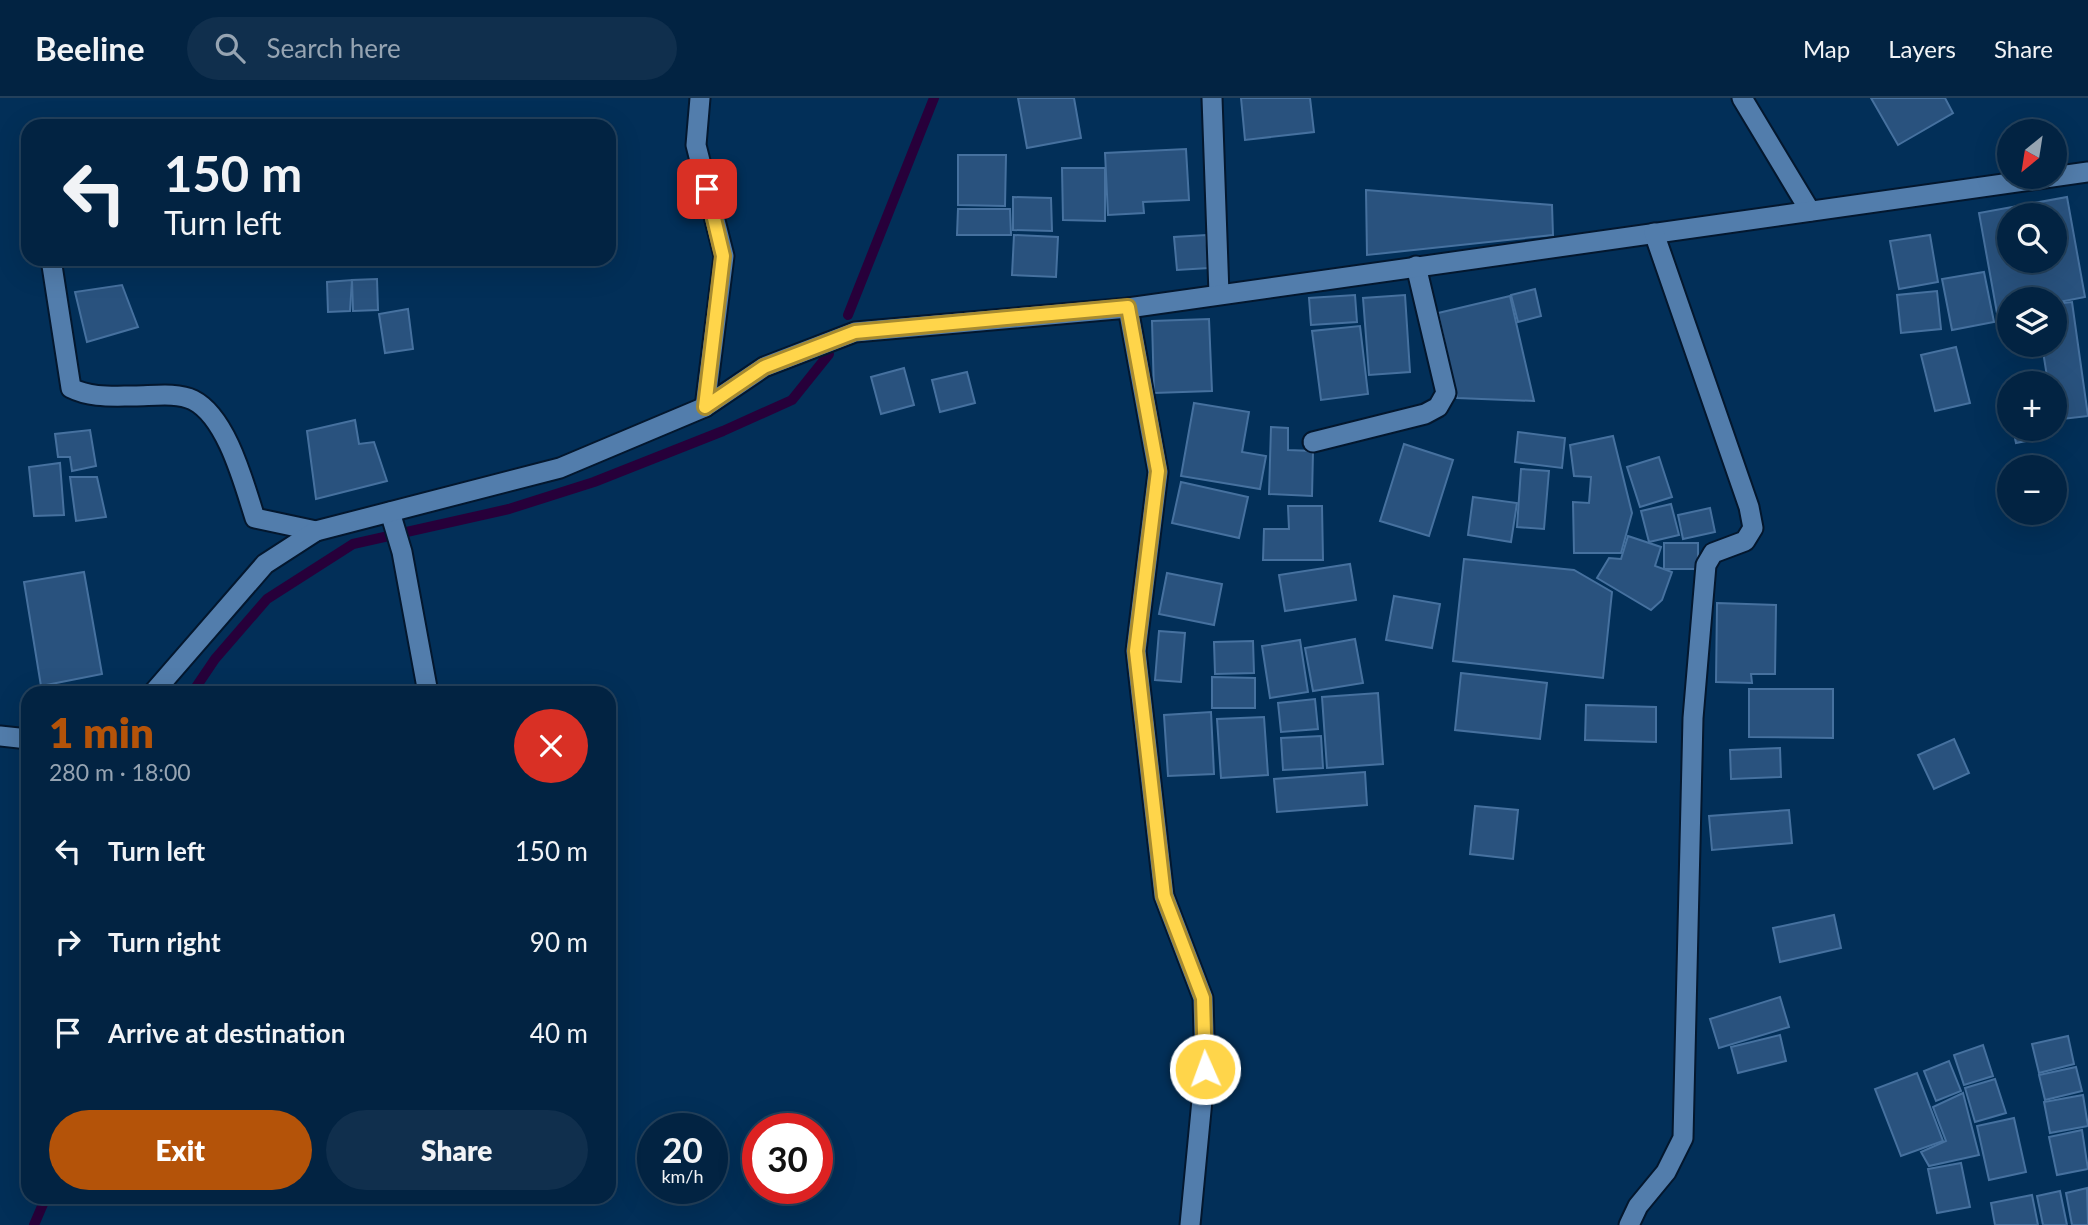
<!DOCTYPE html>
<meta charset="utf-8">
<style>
:root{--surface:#022342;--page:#102f4d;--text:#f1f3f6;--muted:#96a4b2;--line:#23405b;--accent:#b45309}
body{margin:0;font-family:Lato,sans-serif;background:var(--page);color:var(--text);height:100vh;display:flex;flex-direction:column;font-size:26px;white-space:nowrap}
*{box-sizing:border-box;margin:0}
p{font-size:23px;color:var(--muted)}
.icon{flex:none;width:38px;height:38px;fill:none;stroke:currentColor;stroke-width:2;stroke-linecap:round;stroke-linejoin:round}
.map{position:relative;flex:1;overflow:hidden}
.drawer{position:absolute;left:21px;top:588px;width:595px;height:518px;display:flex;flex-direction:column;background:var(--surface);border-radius:21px;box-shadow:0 7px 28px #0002,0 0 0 2px var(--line)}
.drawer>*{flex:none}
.banner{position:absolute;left:21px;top:21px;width:595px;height:147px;border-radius:21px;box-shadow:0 7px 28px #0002,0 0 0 2px var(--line);background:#022342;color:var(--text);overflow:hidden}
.needle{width:46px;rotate:210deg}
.fabs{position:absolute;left:1997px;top:21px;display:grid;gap:14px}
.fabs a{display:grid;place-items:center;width:70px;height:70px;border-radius:50%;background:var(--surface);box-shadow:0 7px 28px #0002,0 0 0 2px var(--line);font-size:35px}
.speed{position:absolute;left:637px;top:1015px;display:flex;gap:14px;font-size:35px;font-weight:700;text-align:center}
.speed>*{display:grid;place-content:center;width:91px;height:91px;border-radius:50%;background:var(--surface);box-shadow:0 7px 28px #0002,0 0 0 2px var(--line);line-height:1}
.speed small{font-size:18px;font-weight:400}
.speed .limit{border:10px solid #d22;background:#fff;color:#111}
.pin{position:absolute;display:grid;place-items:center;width:60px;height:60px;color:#fff;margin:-30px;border-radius:14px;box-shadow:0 4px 10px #0006}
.me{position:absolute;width:77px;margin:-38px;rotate:358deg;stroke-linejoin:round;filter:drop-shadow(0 0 5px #0008)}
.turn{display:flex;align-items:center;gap:24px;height:147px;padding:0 28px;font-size:32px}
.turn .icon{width:91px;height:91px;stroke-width:2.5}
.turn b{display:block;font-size:49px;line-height:60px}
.round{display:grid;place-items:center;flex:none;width:74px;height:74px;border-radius:37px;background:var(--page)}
.overview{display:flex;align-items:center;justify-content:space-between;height:119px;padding:0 28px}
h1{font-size:42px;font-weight:800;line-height:52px;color:var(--accent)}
.primary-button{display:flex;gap:14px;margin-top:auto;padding:14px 28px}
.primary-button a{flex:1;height:80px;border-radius:42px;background:var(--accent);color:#fff;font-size:28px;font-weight:800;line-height:80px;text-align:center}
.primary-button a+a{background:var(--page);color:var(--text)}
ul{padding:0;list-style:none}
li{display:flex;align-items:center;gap:21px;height:91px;padding:0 28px}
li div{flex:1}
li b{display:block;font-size:26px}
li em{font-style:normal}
header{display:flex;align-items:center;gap:42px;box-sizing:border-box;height:98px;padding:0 35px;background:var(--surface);border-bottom:2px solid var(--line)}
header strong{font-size:33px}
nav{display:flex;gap:38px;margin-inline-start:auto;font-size:24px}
.search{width:490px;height:63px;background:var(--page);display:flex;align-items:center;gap:18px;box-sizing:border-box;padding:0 24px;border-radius:38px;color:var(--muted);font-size:26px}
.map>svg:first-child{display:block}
</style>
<header>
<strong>Beeline</strong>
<div class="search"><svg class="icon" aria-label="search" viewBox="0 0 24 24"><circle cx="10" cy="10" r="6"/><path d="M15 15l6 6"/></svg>Search here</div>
<nav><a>Map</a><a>Layers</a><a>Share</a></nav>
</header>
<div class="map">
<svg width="2088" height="1127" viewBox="0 0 2088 1127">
<rect width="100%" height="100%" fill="#022f58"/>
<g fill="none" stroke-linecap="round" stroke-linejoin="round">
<g stroke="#27003a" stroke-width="10">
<polyline points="848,217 934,0"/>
<polyline points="192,595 215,561 267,501 353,446 509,411 594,384 723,333 792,302 829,256"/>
<polyline points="34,1127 46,1099"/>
</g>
</g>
<g fill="#29527e" stroke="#46719f" stroke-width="2" fill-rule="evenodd">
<polygon points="1018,0 1074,0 1081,40 1027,50"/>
<polygon points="1241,0 1310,0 1314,34 1245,42"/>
<polygon points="1871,0 1945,0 1953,15 1898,47"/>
<polygon points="1186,51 1189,102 1143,104 1144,115 1108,117 1105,55"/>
<polygon points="958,57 1006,57 1005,108 958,107"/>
<polygon points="1062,70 1105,70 1105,123 1063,122"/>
<polygon points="1366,92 1552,107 1553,137 1367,157"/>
<polygon points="1013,99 1051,100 1052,133 1013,132"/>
<path d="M2067 99 2085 199 2054 205V201H2009V213L1997 215 1979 115ZM2009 117H2054V163H2009Z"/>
<polygon points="958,111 1010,111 1011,137 957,137"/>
<polygon points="1014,137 1058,139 1056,179 1012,177"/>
<polygon points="1206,137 1209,170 1177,172 1174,139"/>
<polygon points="1930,137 1938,184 1899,191 1890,143"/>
<polygon points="1984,174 1994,224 1952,232 1942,181"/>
<polygon points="377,181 378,212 353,213 352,182"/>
<polygon points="352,182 350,213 328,214 327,184"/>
<polygon points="122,187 138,229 87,244 75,194"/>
<polygon points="1535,191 1541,218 1518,224 1511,197"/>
<polygon points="1937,193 1941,231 1901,235 1897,197"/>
<polygon points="1355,197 1357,224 1311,227 1309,200"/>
<polygon points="1405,197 1410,274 1369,277 1363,200"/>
<polygon points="1510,198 1534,303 1457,300 1438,215"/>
<polygon points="2072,204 2088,318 2054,322 2054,285 2048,285 2042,247 2054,247 2054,206"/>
<polygon points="408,211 413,251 385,255 379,216"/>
<polygon points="1209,221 1212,293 1154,295 1152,223"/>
<polygon points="1360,228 1368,296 1321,302 1312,233"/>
<polygon points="1956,249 1970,305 1935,313 1921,257"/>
<polygon points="904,270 914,307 881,316 871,279"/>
<polygon points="967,274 975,305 940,314 932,282"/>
<polygon points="2040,279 2041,285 2010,285"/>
<polygon points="2009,285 2009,311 2004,286"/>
<polygon points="1194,305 1249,314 1242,354 1266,358 1260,391 1181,378"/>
<polygon points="355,322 359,346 374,344 387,383 316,401 307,333"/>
<polygon points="1271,329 1288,330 1288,352 1313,353 1312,398 1269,396"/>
<polygon points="2013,331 2050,331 2051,338 2016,345"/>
<polygon points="90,332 96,368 72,373 70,359 58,359 55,336"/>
<polygon points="1518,334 1565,340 1562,370 1515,364"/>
<polygon points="1613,338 1632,415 1621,455 1574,455 1573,404 1589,405 1591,379 1574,378 1570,347"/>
<polygon points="1404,346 1453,362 1429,438 1380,423"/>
<polygon points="1659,359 1672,399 1640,409 1627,369"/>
<polygon points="60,365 64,417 34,418 29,369"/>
<polygon points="1521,371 1549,373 1544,431 1517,429"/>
<polygon points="70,379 97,379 106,419 76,423"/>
<polygon points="1181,384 1248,399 1239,440 1172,425"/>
<polygon points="1473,399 1517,405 1511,444 1468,437"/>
<polygon points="1671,406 1679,437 1649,444 1641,413"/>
<polygon points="1288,408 1322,408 1323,462 1263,462 1264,431 1289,431"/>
<polygon points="1710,410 1715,434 1683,441 1678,417"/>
<polygon points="1628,438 1661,449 1655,468 1672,474 1662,502 1651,512 1597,480 1609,460 1621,461"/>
<rect x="1664" y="445" width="34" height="26"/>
<polygon points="1464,461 1574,472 1612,494 1603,580 1453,563"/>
<polygon points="1350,466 1356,502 1285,513 1279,477"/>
<polygon points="84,474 102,576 41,588 24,484"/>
<polygon points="1167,475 1222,486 1214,527 1159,516"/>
<polygon points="1394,498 1440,506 1432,550 1386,542"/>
<polygon points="1717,505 1776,507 1775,576 1751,576 1752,585 1716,584"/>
<polygon points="1159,533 1185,535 1181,584 1155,582"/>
<polygon points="1355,541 1363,585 1313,593 1305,550"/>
<polygon points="1300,542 1308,594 1270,600 1262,548"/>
<polygon points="1253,543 1254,575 1215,576 1214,544"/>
<polygon points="1461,575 1547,585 1540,641 1455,632"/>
<polygon points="1212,579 1255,580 1255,610 1212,610"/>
<polygon points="1749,591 1833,591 1833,640 1749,639"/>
<polygon points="1378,595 1383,666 1327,670 1322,599"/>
<polygon points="1315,601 1318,631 1281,634 1278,605"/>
<polygon points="1586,607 1656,609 1656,644 1585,642"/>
<polygon points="1211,614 1214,676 1168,678 1164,617"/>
<polygon points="1264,619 1268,677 1221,680 1217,621"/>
<polygon points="1321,638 1323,670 1283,672 1281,640"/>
<polygon points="1954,641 1969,675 1934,691 1918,657"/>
<polygon points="1780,650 1781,679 1731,681 1730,652"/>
<polygon points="1365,674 1367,707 1277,714 1274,681"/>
<polygon points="1475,708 1518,712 1513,761 1470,756"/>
<polygon points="1789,712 1792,745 1712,752 1709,718"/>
<polygon points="1834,817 1841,850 1780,864 1773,830"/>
<polygon points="1780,899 1789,929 1719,950 1710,921"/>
<polygon points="1780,937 1786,963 1738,975 1731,949"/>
<polygon points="2068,938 2074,966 2039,975 2032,946"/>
<polygon points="1983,947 1993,978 1964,987 1954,957"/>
<polygon points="1949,963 1961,993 1936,1003 1924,973"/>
<polygon points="2076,969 2082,993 2045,1002 2039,977"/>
<polygon points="1917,975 1943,1043 1901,1058 1875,991"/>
<polygon points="1995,981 2006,1015 1975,1024 1965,990"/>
<polygon points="1963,995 1979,1057 1929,1068 1921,1054 1946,1043 1933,1009"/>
<polygon points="2083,997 2088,1028 2050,1035 2044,1004"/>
<polygon points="2014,1020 2026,1074 1989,1082 1977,1028"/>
<polygon points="2082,1032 2088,1071 2057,1077 2049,1039"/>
<polygon points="1961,1065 1970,1109 1937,1115 1928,1071"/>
<polygon points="2087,1090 2088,1127 2072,1127 2066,1095"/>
<polygon points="2060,1093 2067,1127 2043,1127 2037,1098"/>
<polygon points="2032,1097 2038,1127 1995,1127 1991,1105"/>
</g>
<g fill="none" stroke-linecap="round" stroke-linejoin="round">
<defs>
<polyline id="service" points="390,414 402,454 428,595"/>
<g id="minor">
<polyline points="700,0 696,47 724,158 705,309"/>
<polyline points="1212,0 1219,196"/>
<polyline points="1742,0 1810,113"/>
<path d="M51 161 71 290C91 300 112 298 134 298 152 298 177 294 193 302 227 319 244 386 255 420L316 433"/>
<polyline points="1128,210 1158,374 1136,553 1164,798 1203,900 1205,971 1190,1127"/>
<polyline points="1313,344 1425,316 1438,309 1446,295 1416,168"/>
<polyline points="153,595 265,466 316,433 560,370 705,309 764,269 855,234 1128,210 2088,74"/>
<polyline points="0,638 28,641"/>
<polyline points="1629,1127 1638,1108 1666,1074 1683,1040 1693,620 1706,467 1713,455 1745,443 1753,430 1749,409 1654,135"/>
</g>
</defs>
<use href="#service" stroke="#03172e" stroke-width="23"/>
<use href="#minor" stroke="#03172e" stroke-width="23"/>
<use href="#service" stroke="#527dac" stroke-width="19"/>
<use href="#minor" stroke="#527dac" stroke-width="19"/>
</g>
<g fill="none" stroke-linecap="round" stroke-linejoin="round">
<defs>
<polyline id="route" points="707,91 723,158 705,309 764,269 855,234 1128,209 1158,373 1136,553 1164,798 1203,900 1205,971"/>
</defs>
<use href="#route" stroke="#a68a30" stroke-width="18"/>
<use href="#route" stroke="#ffd54a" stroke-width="12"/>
</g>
</svg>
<div class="fabs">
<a><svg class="needle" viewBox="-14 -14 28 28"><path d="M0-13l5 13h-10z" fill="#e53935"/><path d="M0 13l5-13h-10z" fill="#96a4b2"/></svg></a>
<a><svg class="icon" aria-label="search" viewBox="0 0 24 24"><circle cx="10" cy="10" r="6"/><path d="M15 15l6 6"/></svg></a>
<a><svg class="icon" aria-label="layers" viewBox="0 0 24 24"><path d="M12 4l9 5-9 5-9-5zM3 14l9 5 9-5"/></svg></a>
<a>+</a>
<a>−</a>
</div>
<div class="speed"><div>20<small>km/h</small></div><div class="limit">30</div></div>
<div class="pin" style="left:707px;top:91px;background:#d93025"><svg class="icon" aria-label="arrive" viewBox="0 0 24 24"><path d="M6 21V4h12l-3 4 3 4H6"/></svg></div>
<svg class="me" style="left:1205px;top:971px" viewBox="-20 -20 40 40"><circle r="17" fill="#ffd54a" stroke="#fff" stroke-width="3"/><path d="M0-11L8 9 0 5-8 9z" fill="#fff"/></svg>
<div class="banner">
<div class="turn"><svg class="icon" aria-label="left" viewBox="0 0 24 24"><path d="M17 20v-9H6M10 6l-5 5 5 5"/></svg><div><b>150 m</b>Turn left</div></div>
</div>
<section class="drawer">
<div class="overview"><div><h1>1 min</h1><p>280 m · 18:00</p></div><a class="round" style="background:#d93025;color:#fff"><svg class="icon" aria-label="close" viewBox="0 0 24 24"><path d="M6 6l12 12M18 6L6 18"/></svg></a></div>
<ul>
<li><svg class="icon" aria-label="left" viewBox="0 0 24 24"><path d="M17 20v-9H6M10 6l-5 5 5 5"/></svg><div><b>Turn left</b></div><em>150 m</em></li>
<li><svg class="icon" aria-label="right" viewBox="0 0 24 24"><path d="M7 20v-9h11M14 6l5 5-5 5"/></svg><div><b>Turn right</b></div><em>90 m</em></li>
<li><svg class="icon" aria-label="arrive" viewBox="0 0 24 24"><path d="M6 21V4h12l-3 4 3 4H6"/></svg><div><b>Arrive at destination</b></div><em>40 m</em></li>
</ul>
<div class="primary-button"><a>Exit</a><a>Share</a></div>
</section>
</div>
